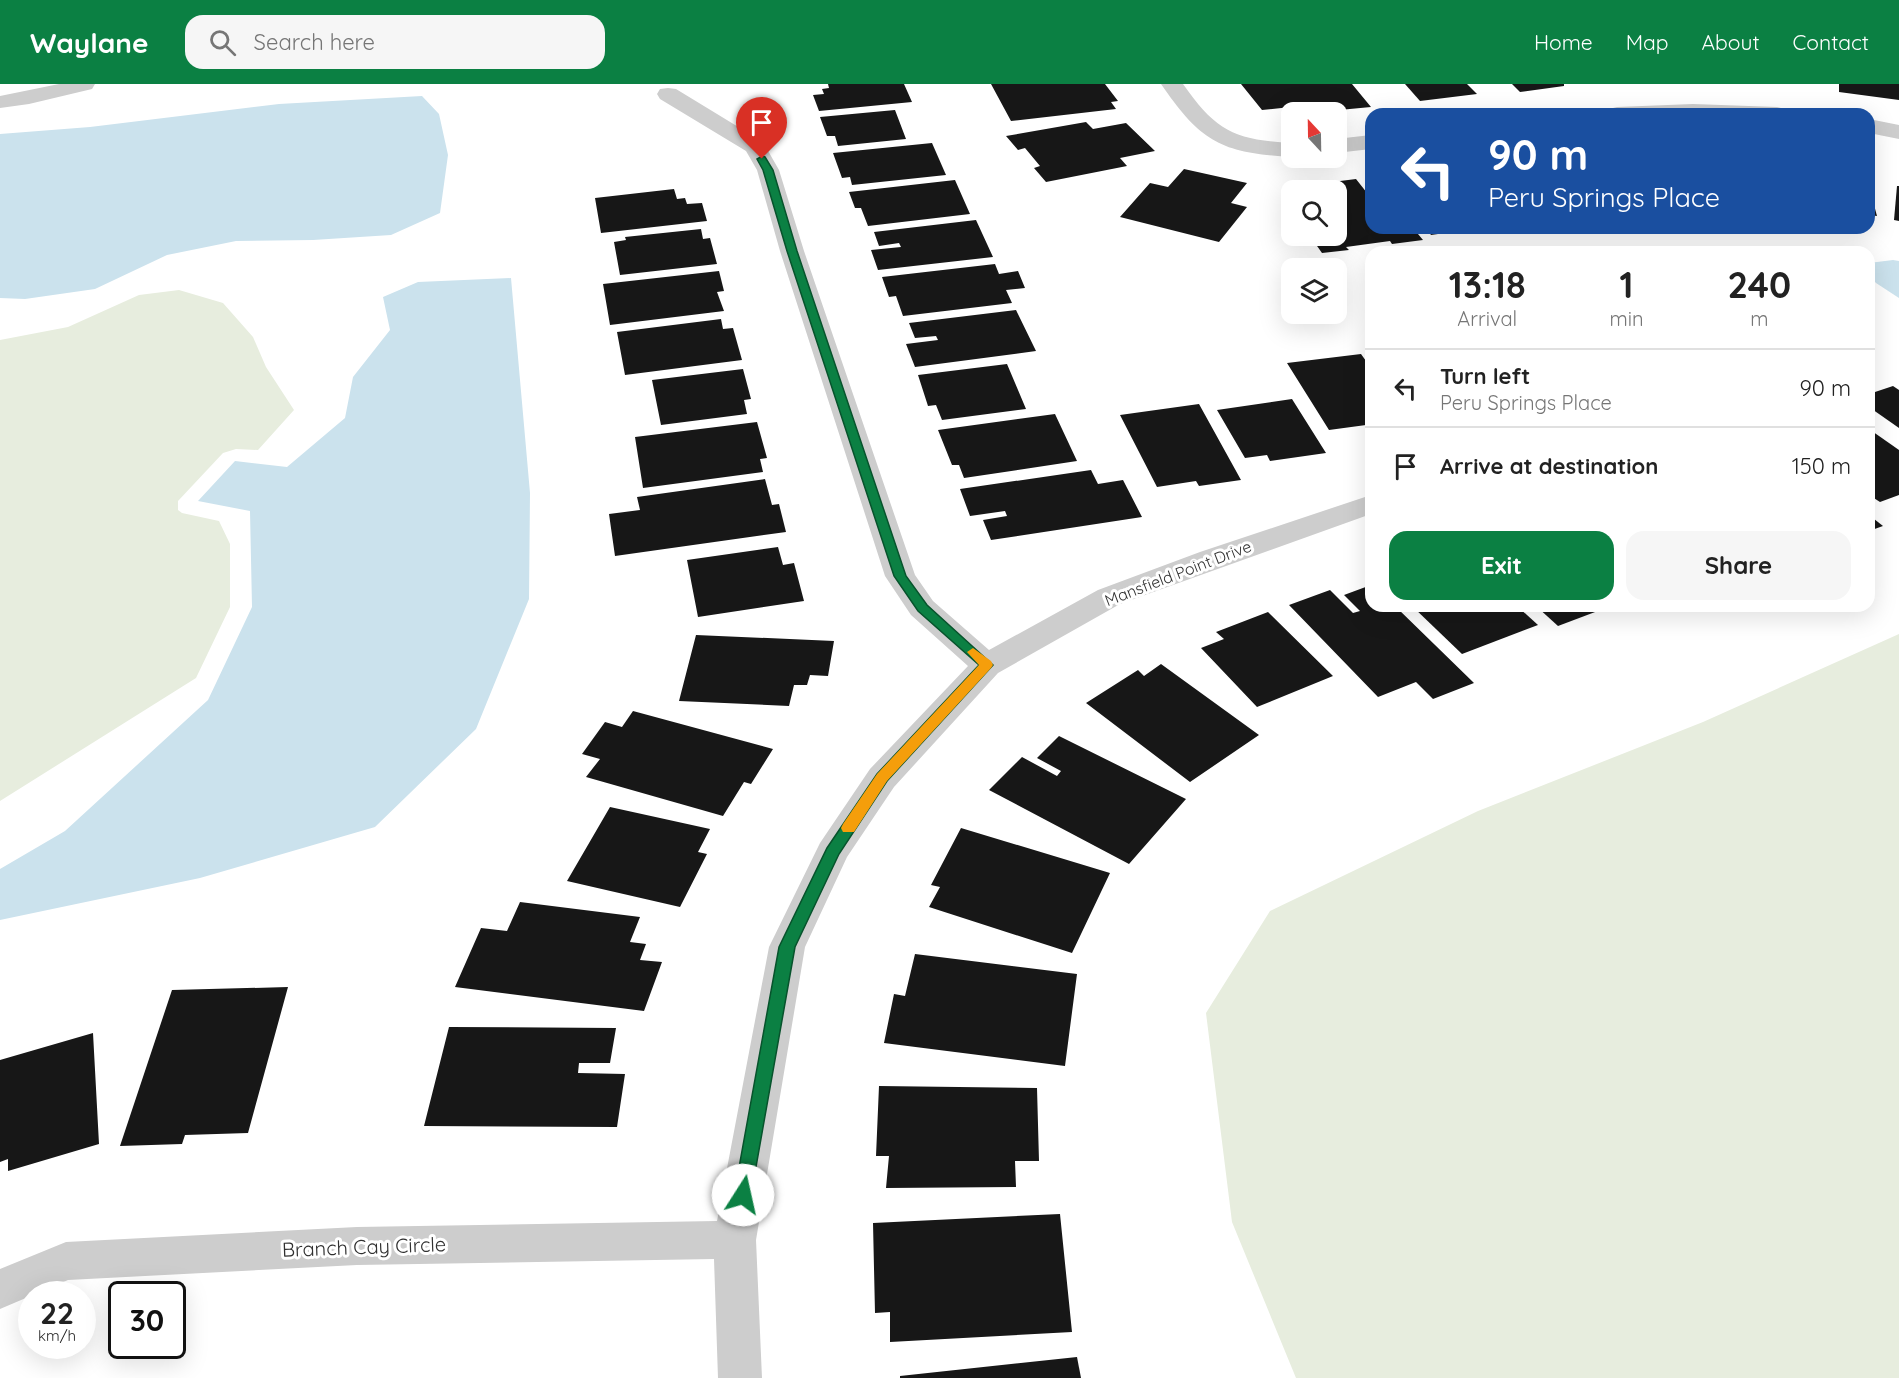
<!DOCTYPE html>
<style>
:root{--surface:#fff;--page:#f6f6f6;--text:#222;--muted:#767676;--line:#e0e0e0;--accent:#0b8043}
body{margin:0;font-family:Quicksand,sans-serif;background:var(--page);color:var(--text);height:100vh;display:flex;flex-direction:column;font-size:22px;white-space:nowrap}
*{box-sizing:border-box;margin:0}
p{font-size:20px;color:var(--muted)}
.icon{flex:none;width:33px;height:33px;fill:none;stroke:currentColor;stroke-width:2;stroke-linecap:round;stroke-linejoin:round}
.map{position:relative;flex:1;overflow:hidden}
.details{position:absolute;left:1365px;top:162px;width:510px;height:366px;display:flex;flex-direction:column;background:var(--surface);border-radius:18px;box-shadow:0 6px 24px #0002}
.details>*{flex:none}
.top-card{position:absolute;left:1365px;top:24px;width:510px;height:126px;border-radius:18px;box-shadow:0 6px 24px #0002;background:#1a4fa0;color:#fff;overflow:hidden}
.needle{width:39px;rotate:338deg}
.buttons{position:absolute;left:1281px;top:18px;display:grid;gap:12px}
.buttons a{display:grid;place-items:center;width:66px;height:66px;border-radius:12px;background:var(--surface);box-shadow:0 6px 24px #0002;font-size:30px}
.speed{position:absolute;left:18px;top:1197px;display:flex;gap:12px;font-size:30px;font-weight:700;text-align:center}
.speed>*{display:grid;place-content:center;width:78px;height:78px;border-radius:50%;background:var(--surface);box-shadow:0 6px 24px #0002;line-height:1}
.speed small{font-size:15px;font-weight:400}
.speed .limit{border:3px solid #111;border-radius:9px;background:#fff;color:#111}
.pin{position:absolute;display:grid;place-items:center;width:51px;height:51px;color:#fff;margin:-62px -26px;border-radius:50% 50% 50% 0;rotate:-45deg;box-shadow:0 0 6px #0007}
.pin .icon{rotate:45deg}
.me{position:absolute;width:66px;margin:-33px;rotate:10deg;stroke-linejoin:round;filter:drop-shadow(0 0 4px #0008)}
.turn{display:flex;align-items:center;gap:21px;height:126px;padding:0 24px;font-size:27px}
.turn .icon{width:78px;height:78px;stroke-width:2.5}
.turn b{display:block;font-size:42px;line-height:51px}
.eta{display:flex;justify-content:space-evenly;align-items:center;height:102px;text-align:center}
.eta b{font-size:36px;font-weight:700;line-height:42px}
.cta{display:flex;gap:12px;margin-top:auto;padding:12px 24px}
.cta a{flex:1;height:69px;border-radius:18px;background:var(--accent);color:#fff;font-size:24px;font-weight:700;line-height:69px;text-align:center}
.cta a+a{background:var(--page);color:var(--text)}
ul{padding:0;list-style:none}
li{display:flex;align-items:center;gap:18px;height:78px;padding:0 24px;border-top:2px solid var(--line)}
li div{flex:1}
li b{display:block;font-size:22px}
li em{font-style:normal}
header{display:flex;align-items:center;gap:36px;box-sizing:border-box;height:84px;padding:0 30px;background:var(--accent);color:#fff}
header strong{font-size:28px}
nav{display:flex;gap:33px;margin-inline-start:auto;font-size:21px}
.search{width:420px;height:54px;background:var(--page);display:flex;align-items:center;gap:15px;box-sizing:border-box;padding:0 21px;border-radius:18px;color:var(--muted);font-size:22px}
.map>svg:first-child{display:block}
</style>
<header>
<strong>Waylane</strong>
<div class="search"><svg class="icon" aria-label="search" viewBox="0 0 24 24"><circle cx="10" cy="10" r="6"/><path d="M15 15l6 6"/></svg>Search here</div>
<nav><a>Home</a><a>Map</a><a>About</a><a>Contact</a></nav>
</header>
<div class="map">
<svg width="1899" height="1294" viewBox="0 0 1899 1294">
<rect width="100%" height="100%" fill="#fff"/>
<g fill="#e7edde">
<polygon points="179,206 223,219 253,253 266,283 294,326 258,366 236,365 223,369 178,417 178,426 182,429 219,437 230,460 230,523 196,594 0,717 0,256 68,243 139,211"/>
<polygon points="1899,550 1899,1294 1296,1294 1232,1138 1206,929 1270,827 1478,727 1703,638"/>
</g>
<g fill="#cbe2ed">
<polygon points="422,12 439,30 448,71 440,129 391,151 313,156 236,157 167,171 95,205 25,215 0,214 0,50 90,43 279,20"/>
<polygon points="1893,176 1899,177 1899,214 1876,199 1869,191 1869,179"/>
<polygon points="511,194 530,409 529,515 476,645 375,743 200,794 0,836 0,785 65,747 208,616 252,523 250,427 198,417 235,377 287,383 345,334 353,293 390,246 383,213 418,198"/>
</g>
<g fill="#171717">
<polygon points="828,0 904,0 912,18 819,27 813,11 824,10 822,5 829,4"/>
<polygon points="991,0 1105,0 1118,17 1111,18 1116,25 1011,37"/>
<polygon points="1241,0 1352,0 1371,23 1318,28 1305,28 1300,22 1262,26"/>
<polygon points="1405,0 1467,0 1477,10 1420,17"/>
<polygon points="1512,0 1564,0 1564,2 1520,8"/>
<polygon points="1839,0 1899,0 1899,16 1839,8"/>
<polygon points="895,26 906,55 838,62 835,52 827,52 820,33"/>
<polygon points="1086,38 1093,45 1126,39 1155,67 1120,74 1127,82 1046,98 1034,84 1040,82 1025,64 1018,66 1006,52"/>
<polygon points="932,59 946,91 852,101 850,93 842,94 833,69"/>
<polygon points="1184,85 1247,99 1231,119 1247,123 1219,158 1120,133 1150,99 1168,103"/>
<polygon points="1356,95 1371,114 1371,144 1413,144 1423,156 1392,160 1390,157 1346,163 1349,166 1322,169 1310,152 1336,152 1336,106 1296,106 1293,103"/>
<polygon points="955,96 970,130 868,142 861,124 855,124 849,108"/>
<polygon points="1897,102 1899,102 1899,137 1894,136"/>
<polygon points="674,105 677,115 685,114 687,120 702,119 707,137 601,149 595,114"/>
<polygon points="1869,106 1870,106 1877,132 1869,131"/>
<polygon points="976,136 993,173 878,186 871,166 901,163 899,159 879,162 874,148"/>
<polygon points="1426,144 1473,144 1473,145 1431,151"/>
<polygon points="701,145 703,155 710,154 717,180 620,191 614,158 626,156 625,153"/>
<polygon points="995,180 999,190 1018,187 1025,204 1006,206 1012,219 903,232 896,212 889,213 882,193"/>
<polygon points="719,187 724,207 717,208 724,227 610,241 603,200"/>
<polygon points="1016,226 1036,267 915,283 906,260 938,256 936,252 915,254 909,239"/>
<polygon points="721,235 723,245 733,244 742,276 625,291 617,248"/>
<polygon points="1361,270 1371,284 1371,346 1366,341 1329,346 1287,279"/>
<polygon points="1007,280 1026,325 942,336 936,321 928,322 918,291"/>
<polygon points="743,285 751,315 744,316 747,330 661,341 652,296"/>
<polygon points="1893,302 1899,306 1899,344 1869,323 1869,310"/>
<polygon points="1292,315 1326,369 1270,377 1267,371 1245,374 1217,326"/>
<polygon points="1199,320 1241,396 1199,402 1196,397 1157,403 1120,331"/>
<polygon points="1055,330 1077,377 964,394 959,381 952,381 938,346"/>
<polygon points="757,338 767,374 760,375 763,388 643,404 635,353"/>
<polygon points="1869,345 1899,366 1899,411 1880,418 1869,411"/>
<polygon points="1091,386 1098,400 1123,396 1142,433 991,456 983,436 1007,432 1005,427 970,432 960,405"/>
<polygon points="765,395 772,421 779,420 786,448 615,472 609,430 640,426 637,413"/>
<polygon points="1869,431 1883,442 1869,447"/>
<polygon points="778,463 783,481 794,479 804,517 698,533 687,476"/>
<polygon points="1371,501 1371,522 1395,522 1474,599 1433,615 1416,598 1378,613 1289,521 1330,506 1353,529 1360,527 1344,511"/>
<polygon points="1412,522 1517,522 1538,541 1462,570"/>
<polygon points="1536,522 1611,522 1558,542"/>
<polygon points="1268,528 1333,592 1257,623 1201,564 1224,555 1216,548"/>
<polygon points="696,551 834,557 828,592 810,591 807,601 794,601 789,622 679,617"/>
<polygon points="1161,580 1259,651 1190,698 1086,619 1138,586 1144,592"/>
<polygon points="633,627 773,665 751,700 744,698 723,732 586,693 600,675 582,670 605,638 622,643"/>
<polygon points="1059,652 1186,715 1129,780 989,706 1022,673 1057,692 1061,687 1037,674"/>
<polygon points="610,723 710,745 698,768 707,770 680,823 567,797"/>
<polygon points="961,744 1110,789 1072,869 929,823 940,803 931,801"/>
<polygon points="520,818 640,833 630,858 646,860 640,876 662,878 644,927 455,903 481,844 507,847"/>
<polygon points="915,870 1077,890 1065,982 884,959 894,910 905,912"/>
<polygon points="288,903 248,1049 185,1051 182,1060 120,1062 172,906"/>
<polygon points="449,943 616,944 610,979 579,979 578,989 625,990 617,1043 424,1042"/>
<polygon points="93,949 99,1060 8,1087 8,1075 0,1078 0,976"/>
<polygon points="879,1002 1037,1004 1039,1077 1015,1077 1016,1103 886,1104 889,1072 876,1072"/>
<polygon points="1060,1130 1072,1248 890,1258 890,1228 875,1229 873,1139"/>
<polygon points="1077,1273 1081,1294 900,1294 900,1292"/>
</g>
<g fill="none" stroke-linecap="round" stroke-linejoin="round">
<g fill="#cdcdcd" fill-rule="evenodd">
<polygon points="59,0 95,0 92,5 29,20 0,24 0,12"/>
<path d="M1161 0H1183C1216 47 1234 56 1292 59V73C1221 69 1201 58 1161 0Z"/>
<polygon points="668,4 676,5 763,58 779,86 804,167 915,491 933,517 989,566 1098,506 1200,468 1371,411 1371,430 1120,520 998,589 894,703 847,773 805,863 756,1156 762,1294 718,1294 714,1175 357,1181 68,1196 0,1225 0,1185 66,1158 357,1143 717,1137 769,863 820,759 870,685 968,582 911,531 885,492 780,167 757,86 746,67 660,15 657,10 660,5"/>
<polygon points="1693,20 1777,23 1785,25 1788,30 1606,30 1609,25 1617,23"/>
<polygon points="1869,35 1899,41 1899,55 1869,49"/>
<polygon points="1371,51 1371,65 1336,69 1336,55"/>
</g>
</g>
<polygon fill="#0b8043" stroke="#07532c" stroke-width="1.5" points="762,72 765,73 773,86 797,167 906,492 927,521 993,581 887,697 839,770 795,863 751,1111 749,1116 743,1119 737,1116 734,1111 779,863 827,764 877,690 979,581 918,527 894,492 787,167 763,86 757,75"/>
<polygon fill="#f59e0b" points="973,564 991,577 993,581 991,584 887,697 854,748 843,748 841,744 843,740 877,690 979,581 967,568"/>
<g text-anchor="middle" stroke-width="6" stroke-linejoin="round" paint-order="stroke">
<g font-size="16" fill="#303030" stroke="#fff">
<text transform="translate(1178 489) rotate(-21)" y="6">Mansfield Point Drive</text>
</g>
<g font-size="20" fill="#303030" stroke="#fff">
<text transform="translate(364 1163) rotate(-2)" y="7">Branch Cay Circle</text>
</g>
</g>
</svg>
<div class="buttons">
<a><svg class="needle" viewBox="-14 -14 28 28"><path d="M0-13l5 13h-10z" fill="#e53935"/><path d="M0 13l5-13h-10z" fill="#767676"/></svg></a>
<a><svg class="icon" aria-label="search" viewBox="0 0 24 24"><circle cx="10" cy="10" r="6"/><path d="M15 15l6 6"/></svg></a>
<a><svg class="icon" aria-label="layers" viewBox="0 0 24 24"><path d="M12 4l9 5-9 5-9-5zM3 14l9 5 9-5"/></svg></a>
</div>
<div class="speed"><div>22<small>km/h</small></div><div class="limit">30</div></div>
<div class="pin" style="left:762px;top:75px;background:#d93025"><svg class="icon" aria-label="arrive" viewBox="0 0 24 24"><path d="M6 21V4h12l-3 4 3 4H6"/></svg></div>
<svg class="me" style="left:743px;top:1111px" viewBox="-20 -20 40 40"><circle r="19" fill="#fff"/><path d="M0-13L10 11 0 6-10 11z" fill="#0b8043"/></svg>
<div class="top-card">
<div class="turn"><svg class="icon" aria-label="left" viewBox="0 0 24 24"><path d="M17 20v-9H6M10 6l-5 5 5 5"/></svg><div><b>90 m</b>Peru Springs Place</div></div>
</div>
<section class="details">
<div class="eta">
<div><b>13:18</b><p>Arrival</p></div>
<div><b>1</b><p>min</p></div>
<div><b>240</b><p>m</p></div>
</div>
<ul>
<li><svg class="icon" aria-label="left" viewBox="0 0 24 24"><path d="M17 20v-9H6M10 6l-5 5 5 5"/></svg><div><b>Turn left</b><p>Peru Springs Place</p></div><em>90 m</em></li>
<li><svg class="icon" aria-label="arrive" viewBox="0 0 24 24"><path d="M6 21V4h12l-3 4 3 4H6"/></svg><div><b>Arrive at destination</b></div><em>150 m</em></li>
</ul>
<div class="cta"><a>Exit</a><a>Share</a></div>
</section>
</div>
